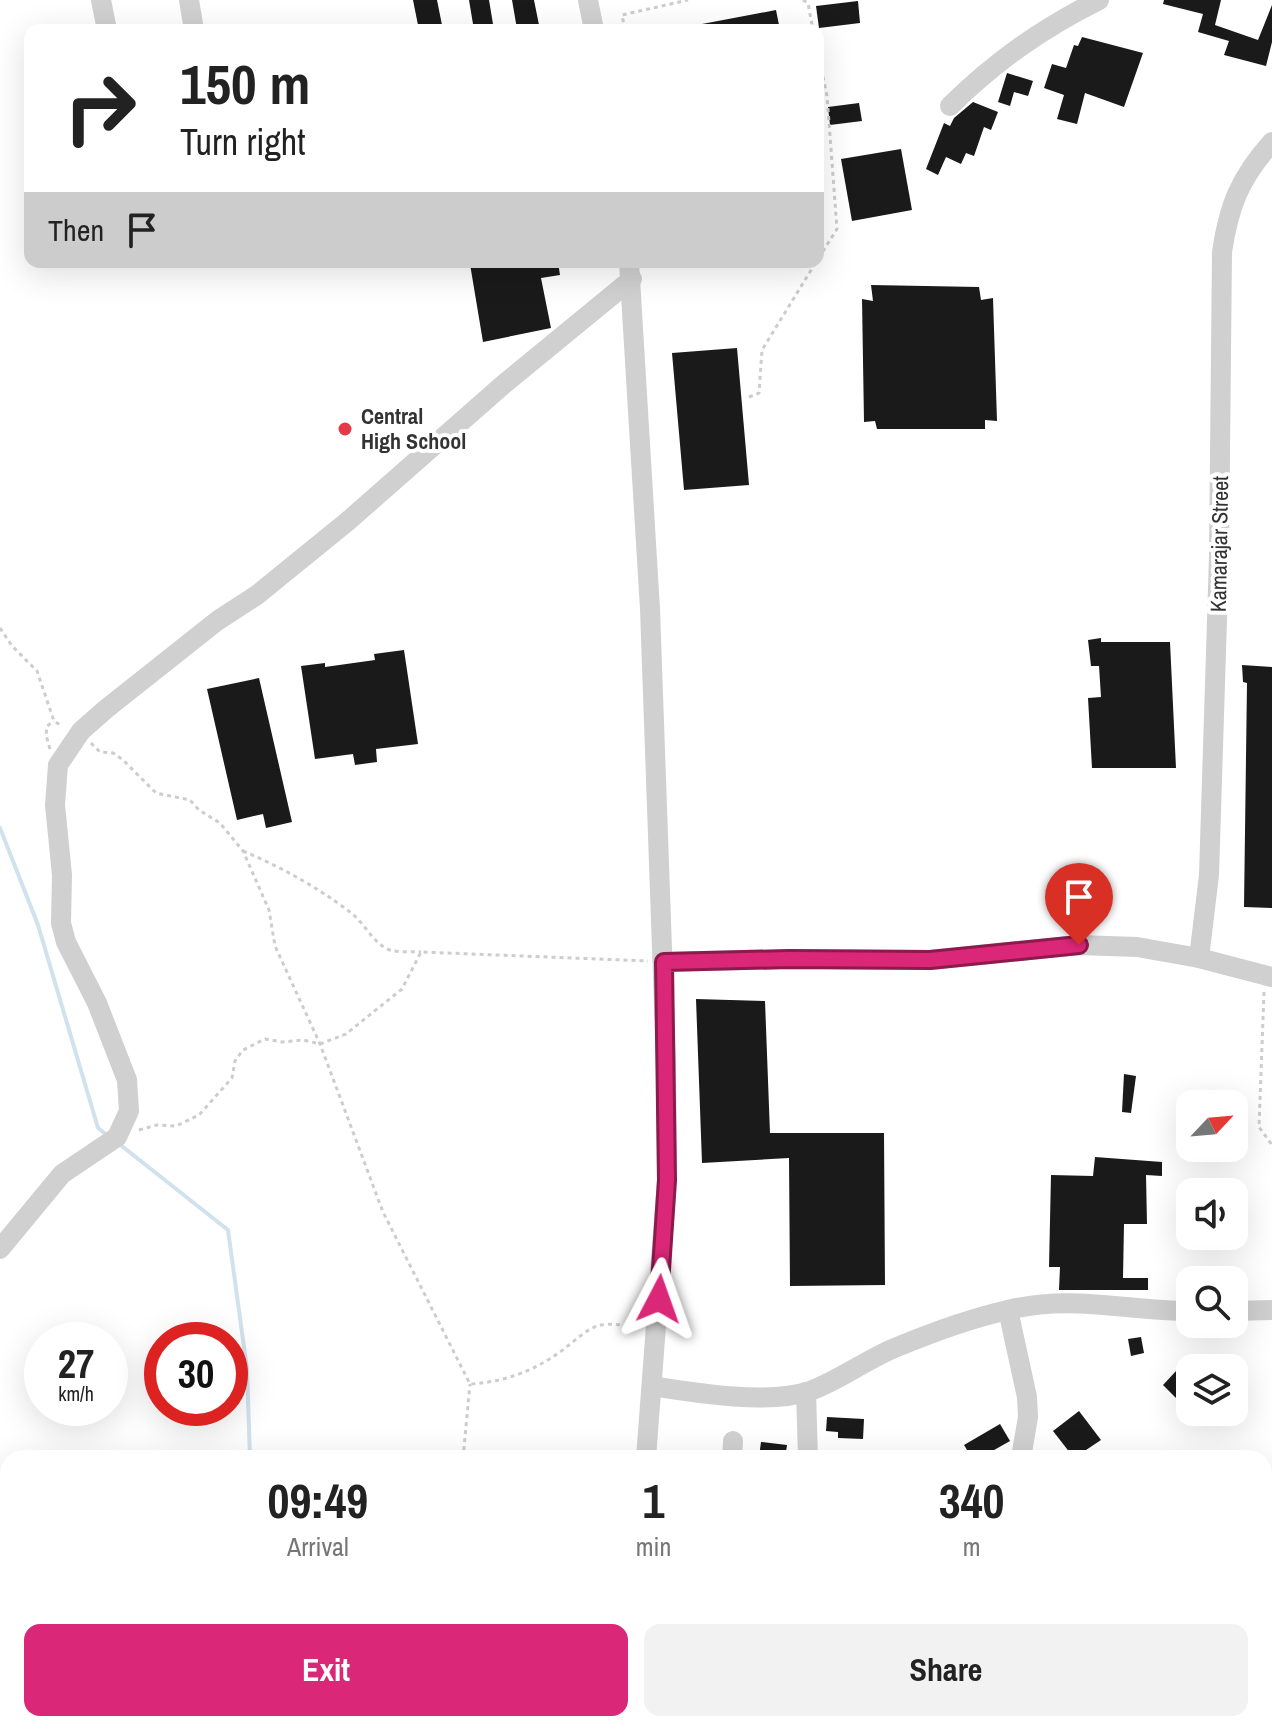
<!DOCTYPE html>
<style>
:root{--surface:#fff;--page:#f2f2f2;--text:#222;--muted:#767676;--accent:#db2777}
body{margin:0;font-family:"Archivo Narrow",sans-serif;background:var(--page);color:var(--text);height:100vh;display:flex;flex-direction:column;font-size:30px;white-space:nowrap}
*{box-sizing:border-box;margin:0}
p{font-size:26px;color:var(--muted)}
.icon{flex:none;width:44px;height:44px;fill:none;stroke:currentColor;stroke-width:2;stroke-linecap:round;stroke-linejoin:round}
.map{position:relative;flex:1;overflow:hidden}
.panel{position:absolute;left:0px;top:1450px;width:1272px;height:282px;display:flex;flex-direction:column;background:var(--surface);border-radius:24px 24px 0 0;box-shadow:0 8px 32px #0002}
.panel>*{flex:none}
.banner{position:absolute;left:24px;top:24px;width:800px;height:244px;border-radius:16px;box-shadow:0 8px 32px #0002;background:#fff;color:var(--text);overflow:hidden}
.needle{width:52px;rotate:64deg}
.tools{position:absolute;left:1176px;top:1090px;display:grid;gap:16px}
.tools a{display:grid;place-items:center;width:72px;height:72px;border-radius:16px;background:var(--surface);box-shadow:0 8px 32px #0002;font-size:40px}
.speed{position:absolute;left:24px;top:1322px;display:flex;gap:16px;font-size:40px;font-weight:700;text-align:center}
.speed>*{display:grid;place-content:center;width:104px;height:104px;border-radius:50%;background:var(--surface);box-shadow:0 8px 32px #0002;line-height:1}
.speed small{font-size:20px;font-weight:400}
.speed .limit{border:12px solid #d22;background:#fff;color:#111}
.pin{position:absolute;display:grid;place-items:center;width:68px;height:68px;color:#fff;margin:-82px -34px;border-radius:50% 50% 50% 0;rotate:-45deg;box-shadow:0 0 8px #0007}
.pin .icon{rotate:45deg}
.me{position:absolute;width:88px;margin:-44px;rotate:4deg;stroke-linejoin:round;filter:drop-shadow(0 0 6px #0008)}
.turn{display:flex;align-items:center;gap:28px;height:168px;padding:0 24px;font-size:36px}
.turn .icon{width:104px;height:104px;stroke-width:2.5}
.turn b{display:block;font-size:56px;line-height:68px}
.then{display:flex;align-items:center;height:76px;padding:0 24px;background:#0003;gap:16px;font-size:30px}
.eta{display:flex;justify-content:space-evenly;align-items:center;height:136px;text-align:center}
.eta b{font-size:48px;font-weight:700;line-height:56px}
.primary-button{display:flex;gap:16px;margin-top:auto;padding:16px 24px}
.primary-button a{flex:1;height:92px;border-radius:16px;background:var(--accent);color:#fff;font-size:32px;font-weight:700;line-height:92px;text-align:center}
.primary-button a+a{background:var(--page);color:var(--text)}
.map>svg:first-child{display:block}
</style>
<div class="map">
<svg width="1272" height="1731" viewBox="0 0 1272 1731">
<rect width="100%" height="100%" fill="#fff"/>
<g fill="none" stroke-linecap="round" stroke-linejoin="round">
<g stroke="#cfe2ee" stroke-width="4">
<polyline points="0,828 38,925 98,1128 107,1135"/>
<polyline points="118,1143 228,1230 247,1369 250,1458"/>
<polyline points="255,1724 255,1731"/>
</g>
</g>
<g fill="#1a1a1a">
<polygon points="413,0 437,0 443,30 419,30"/>
<polygon points="469,0 489,0 494,30 474,30"/>
<polygon points="512,0 534,0 539,25 517,29"/>
<polygon points="1164,0 1221,0 1215,25 1258,40 1272,5 1272,42 1266,66 1224,55 1229,41 1198,32 1203,14 1163,4"/>
<polygon points="858,1 860,23 819,28 816,6"/>
<polygon points="776,10 780,30 703,30 702,24"/>
<polygon points="1082,37 1143,53 1124,107 1085,93 1077,124 1057,119 1064,95 1044,88 1052,64 1066,68 1074,45 1078,46"/>
<polygon points="1007,73 1033,81 1028,96 1014,92 1010,106 998,102"/>
<polygon points="973,102 998,112 991,130 984,127 974,156 966,153 961,164 946,157 938,175 926,169 944,123 950,126 954,118"/>
<polygon points="859,103 862,121 830,125 828,107"/>
<polygon points="901,149 912,210 852,221 841,159"/>
<polygon points="480,262 558,262 560,275 541,278 551,328 483,342 470,264"/>
<polygon points="871,285 979,287 981,300 993,298 997,421 985,420 985,429 877,429 875,421 864,422 862,299 873,301"/>
<polygon points="737,348 749,485 684,490 672,353"/>
<polygon points="1101,638 1101,642 1170,642 1176,768 1092,768 1088,698 1101,697 1099,666 1091,666 1088,640"/>
<polygon points="404,650 418,744 376,749 377,762 355,765 353,754 315,759 301,666 325,663 325,667 375,660 374,654"/>
<polygon points="1242,665 1272,667 1272,908 1244,907 1247,683 1243,682"/>
<polygon points="259,678 292,822 266,828 263,814 237,820 207,689"/>
<polygon points="696,999 765,1001 770,1133 884,1133 885,1285 790,1286 789,1158 702,1163"/>
<polygon points="1124,1074 1136,1076 1131,1113 1122,1112"/>
<polygon points="1095,1157 1162,1162 1162,1176 1146,1175 1147,1224 1124,1224 1123,1278 1148,1278 1148,1290 1059,1290 1060,1267 1049,1267 1051,1175 1093,1176"/>
<polygon points="1141,1337 1144,1353 1131,1356 1128,1339"/>
<polygon points="1177,1370 1190,1383 1190,1412 1163,1385"/>
<polygon points="1079,1411 1101,1440 1074,1458 1053,1431"/>
<polygon points="827,1417 864,1419 863,1439 838,1438 838,1432 826,1431"/>
<polygon points="1000,1424 1010,1441 980,1458 972,1458 964,1445"/>
<polygon points="761,1442 787,1445 785,1458 759,1457"/>
</g>
<g fill="none" stroke-linecap="round" stroke-linejoin="round">
<g stroke="#cdcdcd" stroke-width="3" stroke-dasharray="4 4" stroke-linecap="butt">
<polyline points="803,0 808,3 813,30"/>
<polyline points="625,30 622,15 688,0"/>
<polyline points="818,53 827,96 837,229 818,259"/>
<polyline points="749,397 759,393 762,350 816,262"/>
<polyline points="0,628 12,646 37,671 54,721 62,726"/>
<path d="M91 743 100 752 113 753 123 760 156 793 190 800 199 810 220 823 243 851 269 910 275 946 320 1044 383 1212 470 1384C506 1382 536 1370 564 1349 576 1340 587 1328 601 1325 613 1323 628 1326 640 1327"/>
<polyline points="50,749 46,735 47,726 54,721"/>
<path d="M243 851C281 867 317 887 350 912 365 923 373 944 390 950 399 953 412 951 421 952"/>
<polyline points="1264,992 1259,1127 1272,1145"/>
<polyline points="139,1130 157,1125 176,1126 199,1115 232,1078 235,1061 243,1050 265,1039 282,1042 303,1040 320,1044 346,1034 402,989 421,952 648,961"/>
<polyline points="463,1458 470,1384"/>
<polyline points="564,1724 567,1731"/>
</g>
<g stroke="#d0d0d0" stroke-width="20">
<polyline points="101,0 107,30"/>
<polyline points="189,0 194,30"/>
<polyline points="588,0 594,30"/>
<path d="M950 106C996 61 1041 29 1099 0"/>
<polyline points="629,262 650,609 666,1062 667,1180 646,1458"/>
<path d="M1199 958 1209 875 1219 556 1222 252C1229 205 1240 178 1272 142"/>
<polyline points="664,962 789,959 930,960 1079,945 1137,947 1199,958 1272,977"/>
<polyline points="0,1249 62,1174 117,1137 129,1111 127,1080 97,1003 66,942 61,923 62,875 55,805 58,765 81,731 106,709 217,621 257,595 348,521 504,384 632,279"/>
<polyline points="1008,1310 1027,1397 1028,1417 1021,1458"/>
<polyline points="1234,1311 1272,1310"/>
<path d="M652 1386C696 1393 769 1405 810 1391 840 1380 867 1359 897 1347 931 1333 972 1318 1008 1310 1071 1294 1127 1311 1190 1311"/>
<polyline points="806,1392 808,1458"/>
<polyline points="732,1458 733,1441"/>
<polyline points="623,1731 623,1724"/>
<polyline points="710,1731 711,1724"/>
<polyline points="956,1731 965,1724"/>
</g>
</g>
<g fill="none" stroke-linecap="round" stroke-linejoin="round">
<defs>
<polyline id="route" points="659,1299 667,1180 664,962 789,959 930,960 1079,945"/>
</defs>
<use href="#route" stroke="#8e194d" stroke-width="20"/>
<use href="#route" stroke="#db2777" stroke-width="14"/>
</g>
<circle fill="#e63946" stroke="#fff" stroke-width="3" cx="345" cy="429" r="8"/>
<g text-anchor="middle" stroke-width="8" stroke-linejoin="round" paint-order="stroke">
<g font-size="22" font-weight="bold" fill="#333" stroke="#fff" text-anchor="start">
<text x="361" y="424">Central<tspan x="361" dy="25">High School</tspan></text>
</g>
<g font-size="22" fill="#333" stroke="#fff">
<text transform="translate(1219 544) rotate(-89)" y="8">Kamarajar Street</text>
</g>
</g>
</svg>
<div class="tools">
<a><svg class="needle" viewBox="-14 -14 28 28"><path d="M0-13l5 13h-10z" fill="#e53935"/><path d="M0 13l5-13h-10z" fill="#767676"/></svg></a>
<a><svg class="icon" aria-label="sound" viewBox="0 0 24 24"><path d="M4 9h4l5-4v14l-5-4H4zM17 9q2 3 0 6"/></svg></a>
<a><svg class="icon" aria-label="search" viewBox="0 0 24 24"><circle cx="10" cy="10" r="6"/><path d="M15 15l6 6"/></svg></a>
<a><svg class="icon" aria-label="layers" viewBox="0 0 24 24"><path d="M12 4l9 5-9 5-9-5zM3 14l9 5 9-5"/></svg></a>
</div>
<div class="speed"><div>27<small>km/h</small></div><div class="limit">30</div></div>
<div class="pin" style="left:1079px;top:945px;background:#d93025"><svg class="icon" aria-label="arrive" viewBox="0 0 24 24"><path d="M6 21V4h12l-3 4 3 4H6"/></svg></div>
<svg class="me" style="left:659px;top:1299px" viewBox="-20 -20 40 40"><path d="M0-17L14 15 0 8-14 15z" fill="#db2777" stroke="#fff" stroke-width="4"/></svg>
<div class="banner">
<div class="turn"><svg class="icon" aria-label="right" viewBox="0 0 24 24"><path d="M7 20v-9h11M14 6l5 5-5 5"/></svg><div><b>150 m</b>Turn right</div></div>
<div class="then">Then<svg class="icon" aria-label="arrive" viewBox="0 0 24 24"><path d="M6 21V4h12l-3 4 3 4H6"/></svg></div>
</div>
<section class="panel">
<div class="eta">
<div><b>09:49</b><p>Arrival</p></div>
<div><b>1</b><p>min</p></div>
<div><b>340</b><p>m</p></div>
</div>
<div class="primary-button"><a>Exit</a><a>Share</a></div>
</section>
</div>
